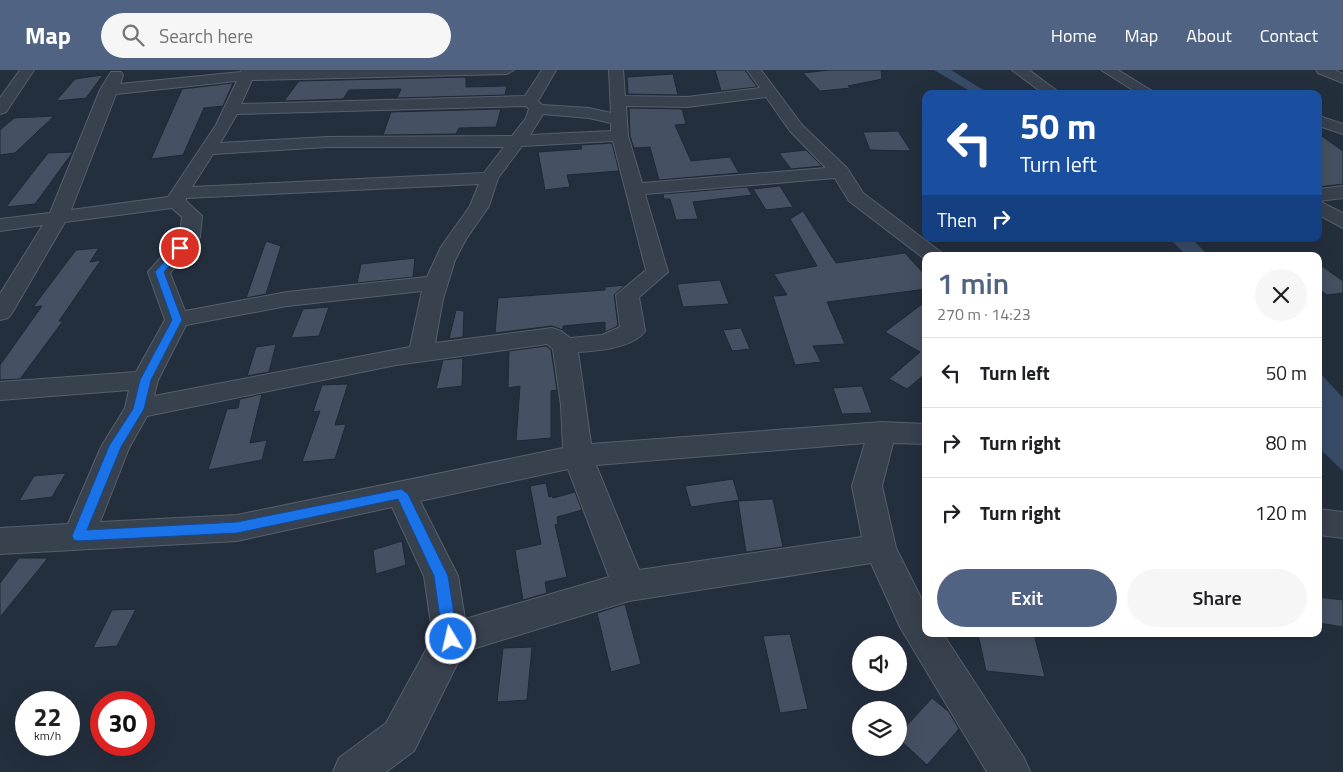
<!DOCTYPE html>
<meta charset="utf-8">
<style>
:root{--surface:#fff;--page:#f6f6f6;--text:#202124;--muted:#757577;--line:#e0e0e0;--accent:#506383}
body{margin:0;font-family:"Titillium Web",sans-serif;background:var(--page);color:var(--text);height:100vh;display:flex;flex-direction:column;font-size:19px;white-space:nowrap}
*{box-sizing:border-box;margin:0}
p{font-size:16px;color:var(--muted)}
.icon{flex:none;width:28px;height:28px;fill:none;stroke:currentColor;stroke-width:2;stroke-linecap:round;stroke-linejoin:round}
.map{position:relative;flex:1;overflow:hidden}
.panel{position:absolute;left:922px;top:182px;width:400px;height:385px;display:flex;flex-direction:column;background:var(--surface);border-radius:10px;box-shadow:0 5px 20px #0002}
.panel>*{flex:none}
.guide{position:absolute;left:922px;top:20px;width:400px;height:152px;border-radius:10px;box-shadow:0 5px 20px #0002;background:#1a4fa0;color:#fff;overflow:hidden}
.buttons{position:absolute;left:852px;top:566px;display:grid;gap:10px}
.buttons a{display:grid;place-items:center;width:55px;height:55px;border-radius:50%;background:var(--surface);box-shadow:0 5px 20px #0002;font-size:25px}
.speed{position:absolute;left:15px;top:621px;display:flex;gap:10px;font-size:25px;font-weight:700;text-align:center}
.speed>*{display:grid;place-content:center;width:65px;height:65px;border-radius:50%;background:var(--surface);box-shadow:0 5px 20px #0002;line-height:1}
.speed small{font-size:12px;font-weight:400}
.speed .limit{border:8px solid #d22;background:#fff;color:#111}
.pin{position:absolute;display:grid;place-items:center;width:42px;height:42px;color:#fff;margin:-21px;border:2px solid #fff;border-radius:50%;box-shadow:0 1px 5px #0007}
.me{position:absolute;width:55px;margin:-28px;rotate:351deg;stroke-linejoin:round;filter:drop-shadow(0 0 4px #0008)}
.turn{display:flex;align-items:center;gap:18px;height:105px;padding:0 15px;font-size:22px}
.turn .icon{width:65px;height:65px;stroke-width:2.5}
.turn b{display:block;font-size:35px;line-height:42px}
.then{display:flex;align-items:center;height:48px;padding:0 15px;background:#0003;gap:10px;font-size:19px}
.round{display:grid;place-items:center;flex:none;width:52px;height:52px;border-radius:26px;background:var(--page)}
.overview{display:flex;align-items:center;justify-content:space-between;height:85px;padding:0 15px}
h1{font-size:30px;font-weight:600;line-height:38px;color:var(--accent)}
.primary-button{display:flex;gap:10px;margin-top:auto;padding:10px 15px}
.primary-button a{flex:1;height:58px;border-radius:30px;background:var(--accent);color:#fff;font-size:20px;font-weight:600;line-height:58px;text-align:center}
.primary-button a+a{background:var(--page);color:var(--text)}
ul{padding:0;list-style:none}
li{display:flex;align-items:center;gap:15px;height:70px;padding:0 15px;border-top:1px solid var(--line)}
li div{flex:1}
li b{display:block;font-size:19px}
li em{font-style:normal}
header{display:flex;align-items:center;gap:30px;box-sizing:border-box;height:70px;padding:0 25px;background:var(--accent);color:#fff}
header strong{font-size:24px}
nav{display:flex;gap:28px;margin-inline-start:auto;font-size:18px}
.search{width:350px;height:45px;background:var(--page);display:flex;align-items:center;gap:12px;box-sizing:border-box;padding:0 18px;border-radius:28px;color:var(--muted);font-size:19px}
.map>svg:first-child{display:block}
</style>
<header>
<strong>Map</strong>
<div class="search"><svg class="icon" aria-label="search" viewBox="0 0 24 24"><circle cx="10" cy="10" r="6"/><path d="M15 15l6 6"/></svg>Search here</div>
<nav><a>Home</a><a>Map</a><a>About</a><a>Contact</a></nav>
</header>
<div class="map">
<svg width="1343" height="702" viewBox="0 0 1343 702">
<rect width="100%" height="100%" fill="#242f3e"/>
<g fill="#394c67">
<polygon points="934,0 951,0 989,24 975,24"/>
<polygon points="1170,169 1192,169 1209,186 1187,186"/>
<polygon points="1319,302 1343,328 1343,401 1319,378"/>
</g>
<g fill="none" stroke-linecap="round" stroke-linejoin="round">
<polygon fill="#394c67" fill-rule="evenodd" points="963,9 965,9 990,24 985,24 963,11"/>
</g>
<g fill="#455162" stroke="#1f2835">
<polygon points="715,0 745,0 757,17 721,21"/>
<polygon points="829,0 881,0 882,9 848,16 851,18 820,21 803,3"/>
<polygon points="673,4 678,25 628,24 627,7"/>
<polygon points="103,5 86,28 56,31 75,9"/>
<polygon points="466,7 466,17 507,16 505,25 397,28 401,19 349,20 343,29 284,31 299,11"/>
<polygon points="233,13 223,36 204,38 183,85 151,89 182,19"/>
<polygon points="629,38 682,39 686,54 675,55 691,91 730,87 739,103 659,110 650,77 634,78 630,66"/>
<polygon points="501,39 496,57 459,58 456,64 383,65 391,42"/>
<polygon points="54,46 15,83 0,85 0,60 14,48"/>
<polygon points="898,61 911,81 870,80 863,62"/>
<polygon points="1319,64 1343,81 1343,114 1319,117"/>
<polygon points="612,73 619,101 567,105 570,117 545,120 538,82 582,79 581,75"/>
<polygon points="806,80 822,96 791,99 779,83"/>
<polygon points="73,82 35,134 6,137 48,83"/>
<polygon points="780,116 793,137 766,140 753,119"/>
<polygon points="747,117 752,125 693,132 698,149 676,150 670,129 664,129 663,124"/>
<polygon points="803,141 836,193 905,183 926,206 926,219 827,232 845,274 813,276 821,292 795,295 773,226 787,225 774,204 817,196 790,149"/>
<polygon points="266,171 281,176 266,224 246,228"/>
<polygon points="99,178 90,192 101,190 59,251 63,251 20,309 0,310 0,295 42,236 33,237 76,180"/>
<polygon points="415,188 413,207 357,213 361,194"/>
<polygon points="1319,194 1343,211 1343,223 1327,225 1319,219"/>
<polygon points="720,210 729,234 683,237 677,214"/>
<polygon points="625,215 614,225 618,256 605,262 605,252 563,256 563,260 552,256 495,263 498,228 605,220 605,217"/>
<polygon points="926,231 926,303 907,319 889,309 920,282 885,262"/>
<polygon points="329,237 319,266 291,268 303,239"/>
<polygon points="456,240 464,241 463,267 449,269"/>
<polygon points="741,258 750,279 732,281 723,260"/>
<polygon points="276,274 269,302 247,306 256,277"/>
<polygon points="546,276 551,280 557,320 551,321 551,368 516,371 520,316 508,318 509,281"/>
<polygon points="463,288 462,316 436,319 443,290"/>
<polygon points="348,314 335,355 346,354 335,389 302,392 320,341 313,342 322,315"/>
<polygon points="862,316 872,343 842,344 833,318"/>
<polygon points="262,324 250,373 267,370 262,390 208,400 227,339 238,338 240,329"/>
<polygon points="66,403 52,427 19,431 34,406"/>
<polygon points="733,409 739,430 691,437 685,416"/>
<polygon points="546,413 549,427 552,426 553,428 575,422 582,440 557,447 558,454 555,455 567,507 545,512 547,523 523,530 515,480 541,474 530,416"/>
<polygon points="773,429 783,477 746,482 738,431"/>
<polygon points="402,471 406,495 376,504 373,480"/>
<polygon points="19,488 48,488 0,547 0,513"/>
<polygon points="1319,527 1343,530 1343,557 1319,553"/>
<polygon points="625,534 641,594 611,602 597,543"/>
<polygon points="136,539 117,576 93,578 112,540"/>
<polygon points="790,564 808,639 780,643 763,566"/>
<polygon points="978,564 1034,564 1045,607 986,601"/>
<polygon points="532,577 527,630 497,632 503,578"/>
<polygon points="932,628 949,642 959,659 927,695 899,669 899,664"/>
</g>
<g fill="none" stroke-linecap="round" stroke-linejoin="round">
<defs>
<g id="minor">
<polygon points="20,0 34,0 6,42 0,44 0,28"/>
<path d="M242 0H514L507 4 252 10 241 34 525 26 542 0H556L538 31 542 35 589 38 611 43 609 0H623L625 26 687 27 760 18 747 0H761L802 55 847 98 863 123 946 186H926V190L849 131 835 108 645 124 668 202 639 227 645 261C634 278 597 281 578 282L591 374 882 352 926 354V374L893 373 882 416 896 478 926 538V564H943L1024 688 1030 702H987L900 557 871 493 629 531 463 582 414 681 386 702H333L339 688 386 653 433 567 424 506 392 437 237 471 0 484V458L68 454 101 377 125 338 129 320 0 330V312L136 302 165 250 148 202 180 166 182 147 172 138 65 152 12 243 8 248 0 250V224L43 155 0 161V149L50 143 100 20 111 2H121L123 5 120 14 241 2ZM237 11 216 55 168 127 71 140 116 24ZM766 27 790 61 826 98 642 113 628 66 626 36 687 37ZM526 36 529 39 526 48 512 66 327 67 220 73 237 44ZM543 44 589 48 611 53V61L530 65ZM613 71 646 200 616 225 620 257 602 265 570 268 561 261 552 258 435 273 443 229 455 190 466 169 489 136 498 108 522 76ZM327 77H504L484 103 192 117 213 84ZM479 114 470 136 441 177 427 207 287 222 185 241 170 203 200 167 202 146 186 131V128ZM422 221 410 277 154 326 158 310 186 255 287 236ZM547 274 553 279 561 335 563 378 237 445 100 452 129 378 147 346 396 295ZM865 373 852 416 862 467 639 500 596 395ZM568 399 609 507 465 549 458 506 420 431Z"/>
<polygon points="1012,0 1029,0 1061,24 1044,24"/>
<polygon points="1101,0 1118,0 1157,24 1139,24"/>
<polygon points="1316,0 1335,0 1343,4 1343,13 1318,3"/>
<polygon points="1319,46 1343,54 1343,64 1319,56"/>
<polygon points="1343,116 1343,128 1319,131 1319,119"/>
<polygon points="1319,131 1343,143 1343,158 1319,145"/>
<polygon points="1319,439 1343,442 1343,468 1319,465"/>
</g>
</defs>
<use href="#minor" stroke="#565f6c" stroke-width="2"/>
<use href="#minor" fill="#38414e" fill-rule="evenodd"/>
</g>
<polygon fill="#1a73e8" stroke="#114b97" points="177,177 184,178 164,202 182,250 151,310 144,339 121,377 87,460 237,452 401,419 408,424 448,506 458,569 456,574 451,576 445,574 443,569 434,506 398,429 237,463 78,471 74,470 72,466 109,376 133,339 140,310 172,250 155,202"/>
</svg>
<div class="buttons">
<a><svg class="icon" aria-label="sound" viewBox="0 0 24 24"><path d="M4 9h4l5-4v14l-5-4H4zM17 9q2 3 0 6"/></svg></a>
<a><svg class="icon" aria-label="layers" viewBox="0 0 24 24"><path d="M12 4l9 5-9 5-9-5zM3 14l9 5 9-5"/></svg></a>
</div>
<div class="speed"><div>22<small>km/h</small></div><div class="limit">30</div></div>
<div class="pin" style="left:180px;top:178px;background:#d93025"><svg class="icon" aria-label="arrive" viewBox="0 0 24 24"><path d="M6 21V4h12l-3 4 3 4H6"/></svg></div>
<svg class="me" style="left:451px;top:569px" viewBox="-20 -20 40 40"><circle r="17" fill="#1a73e8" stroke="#fff" stroke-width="3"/><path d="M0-11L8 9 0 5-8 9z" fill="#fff"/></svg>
<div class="guide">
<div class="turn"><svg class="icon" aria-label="left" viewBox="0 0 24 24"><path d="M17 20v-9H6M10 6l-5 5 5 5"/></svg><div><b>50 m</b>Turn left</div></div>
<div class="then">Then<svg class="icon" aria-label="right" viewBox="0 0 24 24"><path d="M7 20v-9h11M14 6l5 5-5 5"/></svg></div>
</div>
<section class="panel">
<div class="overview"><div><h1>1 min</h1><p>270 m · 14:23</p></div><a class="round"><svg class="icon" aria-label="close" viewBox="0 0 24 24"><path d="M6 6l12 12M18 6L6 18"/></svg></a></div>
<ul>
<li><svg class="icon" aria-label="left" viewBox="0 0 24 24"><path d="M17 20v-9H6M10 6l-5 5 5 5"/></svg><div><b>Turn left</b></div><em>50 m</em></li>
<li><svg class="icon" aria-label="right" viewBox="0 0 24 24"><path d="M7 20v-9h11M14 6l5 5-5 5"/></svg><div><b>Turn right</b></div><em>80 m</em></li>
<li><svg class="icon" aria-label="right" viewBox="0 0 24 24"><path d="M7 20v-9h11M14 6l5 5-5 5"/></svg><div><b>Turn right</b></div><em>120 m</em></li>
</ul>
<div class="primary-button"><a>Exit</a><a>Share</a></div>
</section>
</div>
